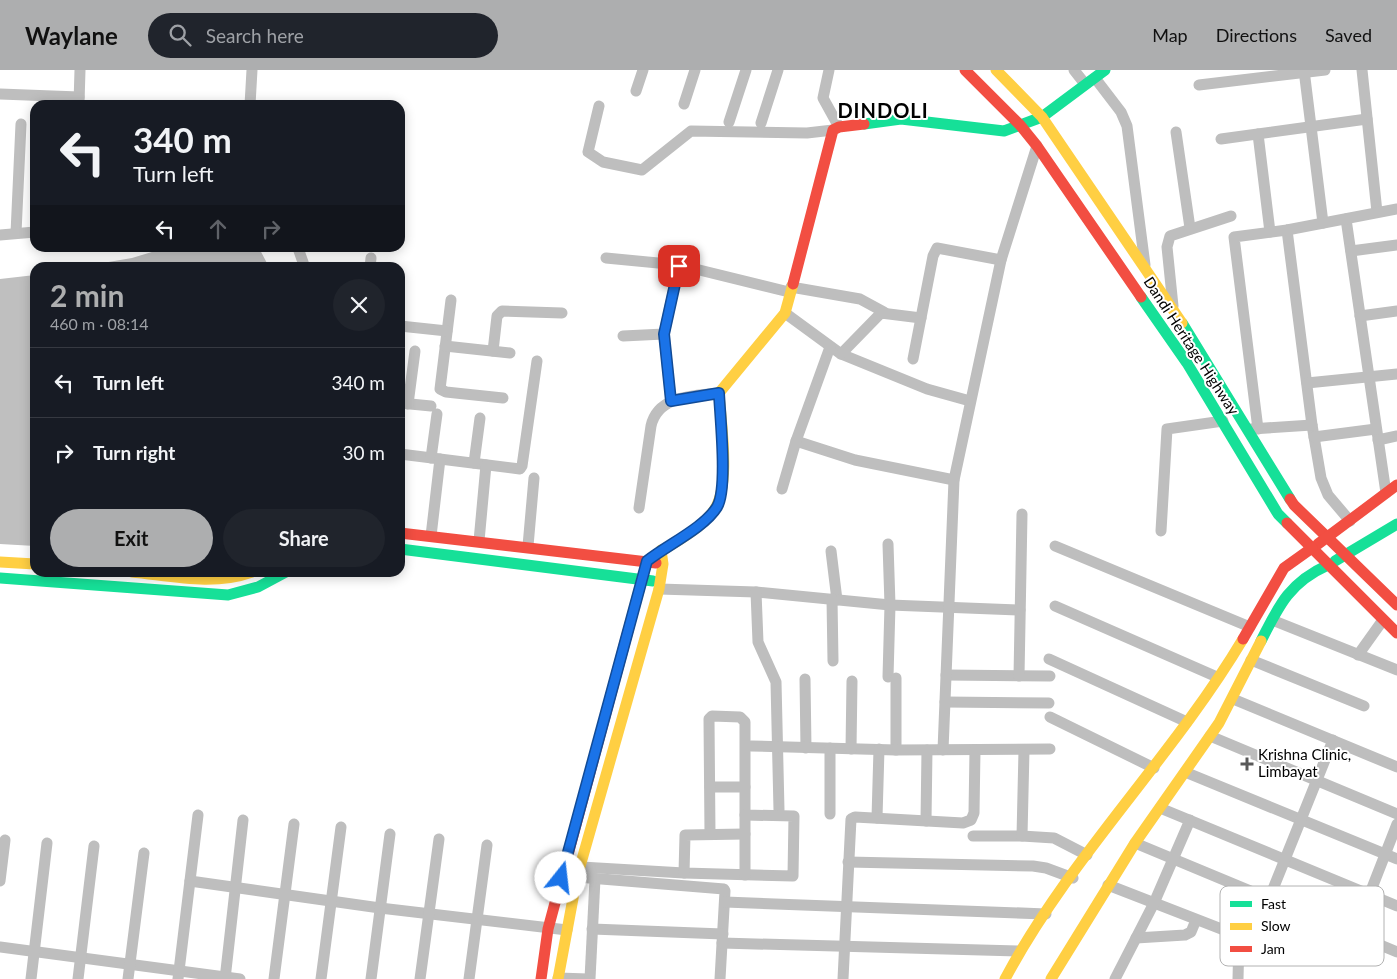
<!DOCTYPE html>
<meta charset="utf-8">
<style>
:root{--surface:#171b24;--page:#20242c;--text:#f1f3f6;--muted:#9ea1a6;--line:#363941;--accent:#adaeaf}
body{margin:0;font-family:Lato,sans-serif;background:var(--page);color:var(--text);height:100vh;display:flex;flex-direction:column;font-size:19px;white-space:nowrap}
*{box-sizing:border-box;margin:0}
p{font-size:16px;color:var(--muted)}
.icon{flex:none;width:28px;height:28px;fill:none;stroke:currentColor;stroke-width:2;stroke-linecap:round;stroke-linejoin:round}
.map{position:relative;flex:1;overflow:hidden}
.sheet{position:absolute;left:30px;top:192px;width:375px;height:315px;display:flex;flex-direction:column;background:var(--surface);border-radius:15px;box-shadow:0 2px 12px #0003}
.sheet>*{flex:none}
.guide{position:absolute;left:30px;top:30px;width:375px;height:152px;border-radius:15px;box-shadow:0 2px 12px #0003;background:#171b24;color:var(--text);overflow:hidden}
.pin{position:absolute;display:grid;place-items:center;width:42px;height:42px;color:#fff;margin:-21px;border-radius:10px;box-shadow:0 2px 8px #0006}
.me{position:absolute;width:55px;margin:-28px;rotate:16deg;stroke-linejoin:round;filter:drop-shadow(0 0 4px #0008)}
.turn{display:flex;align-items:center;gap:18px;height:105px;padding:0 20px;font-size:22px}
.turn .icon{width:65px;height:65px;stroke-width:2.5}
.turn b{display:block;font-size:35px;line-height:42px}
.lanes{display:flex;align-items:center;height:48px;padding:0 20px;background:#0003;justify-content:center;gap:25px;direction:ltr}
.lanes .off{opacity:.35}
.round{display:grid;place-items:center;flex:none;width:52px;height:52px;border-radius:26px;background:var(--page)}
.summary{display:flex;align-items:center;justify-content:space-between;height:85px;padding:0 20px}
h1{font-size:30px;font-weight:700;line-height:38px;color:var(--accent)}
.cta{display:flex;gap:10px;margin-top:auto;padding:10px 20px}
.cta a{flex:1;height:58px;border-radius:30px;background:var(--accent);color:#111;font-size:20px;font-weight:700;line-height:58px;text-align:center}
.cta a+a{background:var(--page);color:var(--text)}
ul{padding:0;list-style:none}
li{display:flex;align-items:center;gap:15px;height:70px;padding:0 20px;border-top:1px solid var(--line)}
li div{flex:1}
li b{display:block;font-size:19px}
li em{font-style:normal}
header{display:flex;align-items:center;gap:30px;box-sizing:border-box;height:70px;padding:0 25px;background:var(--accent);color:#111}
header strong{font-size:24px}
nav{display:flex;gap:28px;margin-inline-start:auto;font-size:18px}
.search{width:350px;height:45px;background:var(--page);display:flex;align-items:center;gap:12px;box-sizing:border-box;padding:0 18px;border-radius:28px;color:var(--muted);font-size:19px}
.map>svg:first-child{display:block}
</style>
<header>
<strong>Waylane</strong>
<div class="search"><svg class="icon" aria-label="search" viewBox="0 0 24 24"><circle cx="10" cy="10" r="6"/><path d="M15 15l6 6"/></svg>Search here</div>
<nav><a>Map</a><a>Directions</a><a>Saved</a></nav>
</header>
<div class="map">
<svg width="1397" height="909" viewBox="0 0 1397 909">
<rect width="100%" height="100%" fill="#fff"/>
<g fill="#bfbfbf">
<polygon points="165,178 259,178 269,197 79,197 132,188"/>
<polygon points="35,205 35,476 0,474 0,209"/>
</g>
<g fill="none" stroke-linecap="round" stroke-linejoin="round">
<g stroke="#bebebe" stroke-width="11">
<polyline points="829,0 823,28 839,57"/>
<polyline points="1074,0 1085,14"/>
<polyline points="1304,0 1323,153"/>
<polyline points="1362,0 1377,142"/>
<polyline points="1095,8 1121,42 1127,56 1145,195"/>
<polyline points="1199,15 1325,0"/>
<polyline points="636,21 643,0"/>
<polyline points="0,24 79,27"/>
<polyline points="79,33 80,0"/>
<polyline points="684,34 695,0"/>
<polyline points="250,35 252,0"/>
<polyline points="599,36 588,82 603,92 642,100 691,61 807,63 833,60"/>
<polyline points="729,52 746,0"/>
<polyline points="761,53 778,0"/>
<polyline points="1176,62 1190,158"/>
<polyline points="1258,64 1270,162"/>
<polyline points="1221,69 1367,49"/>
<polyline points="1346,149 1386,423"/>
<polyline points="1287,160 1312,355 1321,408 1328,425 1350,451"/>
<polyline points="16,163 21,54"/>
<polyline points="0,165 35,162"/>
<polyline points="298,178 305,198"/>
<polyline points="1351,181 1397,175"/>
<polyline points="606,188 679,195 789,222"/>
<polyline points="370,198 371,188"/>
<polyline points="791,217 860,229 884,242"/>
<polyline points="451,230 440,319 446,322 503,328"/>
<polyline points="1173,236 1167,177 1170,166 1231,146"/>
<polyline points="785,243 841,284 927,319 970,331"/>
<polyline points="1360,246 1397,241"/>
<polyline points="400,256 447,261"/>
<polyline points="623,266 664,264"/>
<polyline points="445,276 510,283"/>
<polyline points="493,281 497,246 502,241 562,243"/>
<polyline points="841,284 881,243 921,248"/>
<polyline points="913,289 933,186 937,178 1001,190"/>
<polyline points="1307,313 1397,304"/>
<polyline points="671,331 664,264 679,195"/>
<polyline points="400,333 431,336"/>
<polyline points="408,334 415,281"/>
<polyline points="1251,359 1312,355"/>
<polyline points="1258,359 1234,167 1287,160 1397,139"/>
<polyline points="1314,367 1376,359"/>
<polyline points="1378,370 1397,366"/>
<polyline points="796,371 855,390 954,410"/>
<polyline points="400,384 520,399 522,396 537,291"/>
<polyline points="431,388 437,344"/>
<polyline points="474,393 480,348"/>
<polyline points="782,419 796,371 830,277"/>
<path d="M639 438 651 356C658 325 694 326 719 323"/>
<polyline points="1161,461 1167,359 1223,351"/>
<polyline points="431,466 440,389"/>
<polyline points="479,471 486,395"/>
<polyline points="888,474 890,535 888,607"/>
<polyline points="528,476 534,408"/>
<polyline points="1055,476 1250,557"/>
<polyline points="831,481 837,530"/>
<polyline points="659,519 756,522 890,535 1020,540"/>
<polyline points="756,522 758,572 776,612 779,740"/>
<polyline points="832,529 833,591"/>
<polyline points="1055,536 1217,607"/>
<polyline points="1272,550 1397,600"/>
<polyline points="1358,585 1383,550"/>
<polyline points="1049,589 1187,652"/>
<polyline points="1251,590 1364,636"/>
<polyline points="946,605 1050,606"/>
<polyline points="1019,606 1022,444"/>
<polyline points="896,608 896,680"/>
<polyline points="805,609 806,678"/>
<polyline points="1233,629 1397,697"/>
<polyline points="945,632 1049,633"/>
<polyline points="1050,647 1154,698"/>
<polyline points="1210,666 1397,744"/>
<polyline points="751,676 896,680 1050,679"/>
<polyline points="851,679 852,611"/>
<polyline points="943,680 954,410 1001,190 1037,76"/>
<polyline points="1185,702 1397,789"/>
<polyline points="710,717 745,717"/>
<polyline points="1160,738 1397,836"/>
<polyline points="830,744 830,678"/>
<polyline points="877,748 879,679"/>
<polyline points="926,751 927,680"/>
<polyline points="973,766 1022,766 1054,768 1087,785"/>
<polyline points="1022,766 1024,680"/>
<polyline points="1135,773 1397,882"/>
<polyline points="848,792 1033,796 1046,798 1073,808"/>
<polyline points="581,797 684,803 793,806 794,746 745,745 745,652 740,647 712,646 709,649 710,764"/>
<polyline points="684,803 685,765 745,764"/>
<polyline points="745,805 745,745"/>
<polyline points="577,807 724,819 725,821 720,909"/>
<polyline points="0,811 5,770"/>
<polyline points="190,811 380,838 567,860"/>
<polyline points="1108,815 1291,886 1301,885 1346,861"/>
<polyline points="1269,829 1333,670"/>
<polyline points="725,832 1046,844"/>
<polyline points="592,859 723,864"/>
<polyline points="1354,864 1397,754"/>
<polyline points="1136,868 1185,865 1191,862 1196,850"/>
<polyline points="722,873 1020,881"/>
<polyline points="0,877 240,909"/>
<polyline points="558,908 588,909"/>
<polyline points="31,909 47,773"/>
<polyline points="78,909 94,776"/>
<polyline points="128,909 144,783"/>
<polyline points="178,909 198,745"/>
<polyline points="225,909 243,750"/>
<polyline points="274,909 294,754"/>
<polyline points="321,909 341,757"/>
<polyline points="371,909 390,764"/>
<polyline points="420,909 439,769"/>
<polyline points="469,909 487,775"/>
<polyline points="590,909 595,809"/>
<polyline points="843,909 851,749 855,747 963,753 971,750 974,743 975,680"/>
<polyline points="1115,909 1154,833 1190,750"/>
<polyline points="1238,909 1239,868"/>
</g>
<g stroke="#16e098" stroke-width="11">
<polyline points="864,54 901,49 1004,61 1042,47 1105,0"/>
<polyline points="1141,227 1187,293 1278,444 1287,453"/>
<polyline points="1182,253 1290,429"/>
<polyline points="400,479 653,511"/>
<polyline points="1335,491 1397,454"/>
<polyline points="0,508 228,525 258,517 286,502"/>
<path d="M1261 571C1279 535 1290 512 1328 495"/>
</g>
<g stroke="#ffcf43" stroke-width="11">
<polyline points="996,0 1042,47 1182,253"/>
<polyline points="0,492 35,494"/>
<path d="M132 502C172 506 213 516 252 502"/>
<path d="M628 561 647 491C668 475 695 464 712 443 732 419 721 354 719 323L785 243 793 214"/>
<polyline points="558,909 577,807 659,519 663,494 661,480"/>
<path d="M1005 909C1070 787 1172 688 1243 569"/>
<polyline points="1051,909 1135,773 1219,653 1261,571"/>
</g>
<g stroke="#f24e42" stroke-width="11">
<polyline points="965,0 1020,55 1037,76 1141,227"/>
<polyline points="793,214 833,60 839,57 864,54"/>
<polyline points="1290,429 1294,435 1397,535"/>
<polyline points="1287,453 1397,563"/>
<polyline points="400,463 656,493"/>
<polyline points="1318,474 1397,415"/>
<polyline points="1243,569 1284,498 1312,478"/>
<polyline points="541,909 548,859 628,561"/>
</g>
</g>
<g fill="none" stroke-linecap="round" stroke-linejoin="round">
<defs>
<path id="route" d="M561 808 647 491C667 475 704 458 717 437 728 419 720 347 719 323L671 331 664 264 679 196"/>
</defs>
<use href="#route" stroke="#114b97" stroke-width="12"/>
<use href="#route" stroke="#1a73e8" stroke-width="9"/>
</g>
<path fill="#595959" stroke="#fff" stroke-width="2" d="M1244.5 686.5h5v5h5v5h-5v5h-5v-5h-5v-5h5z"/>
<g text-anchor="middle" stroke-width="4" stroke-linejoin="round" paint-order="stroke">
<g font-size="15" fill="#000" stroke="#fff">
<text transform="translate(1191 276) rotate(57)" y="5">Dandi Heritage Highway</text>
</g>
<g font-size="15" fill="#000" stroke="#fff" text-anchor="start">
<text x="1258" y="690">Krishna Clinic,<tspan x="1258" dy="17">Limbayat</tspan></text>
</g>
<g font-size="20" font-weight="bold" letter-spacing="1" fill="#000" stroke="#fff">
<text x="883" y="48">DINDOLI</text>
</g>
</g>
<rect x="1220" y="816" width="164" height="80" rx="8" fill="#fff" stroke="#b2b2b2" stroke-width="1"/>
<rect x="1230" y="831" width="22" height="6" fill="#16e098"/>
<rect x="1230" y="853" width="22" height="7" fill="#ffcf43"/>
<rect x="1230" y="876" width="22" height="6" fill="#f24e42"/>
<g font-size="14" fill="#000">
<text x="1261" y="839">Fast</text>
<text x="1261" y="861">Slow</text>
<text x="1261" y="884">Jam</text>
</g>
</svg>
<div class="pin" style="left:679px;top:196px;background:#d93025"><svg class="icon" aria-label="arrive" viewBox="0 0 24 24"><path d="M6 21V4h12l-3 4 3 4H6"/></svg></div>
<svg class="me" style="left:561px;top:808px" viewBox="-20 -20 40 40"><circle r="19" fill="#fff"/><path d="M0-13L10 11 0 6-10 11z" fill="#1a73e8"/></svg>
<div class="guide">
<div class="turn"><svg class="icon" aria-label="left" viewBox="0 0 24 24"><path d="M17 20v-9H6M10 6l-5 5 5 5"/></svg><div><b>340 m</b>Turn left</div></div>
<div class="lanes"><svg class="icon" aria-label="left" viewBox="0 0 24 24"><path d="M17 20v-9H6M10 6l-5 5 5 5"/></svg><svg class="icon off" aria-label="ahead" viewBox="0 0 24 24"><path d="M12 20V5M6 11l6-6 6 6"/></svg><svg class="icon off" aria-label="right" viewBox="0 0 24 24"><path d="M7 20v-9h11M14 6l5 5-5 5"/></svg></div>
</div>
<section class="sheet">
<div class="summary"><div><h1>2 min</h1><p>460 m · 08:14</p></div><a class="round"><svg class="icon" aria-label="close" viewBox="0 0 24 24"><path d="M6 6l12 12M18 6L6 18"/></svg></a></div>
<ul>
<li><svg class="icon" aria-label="left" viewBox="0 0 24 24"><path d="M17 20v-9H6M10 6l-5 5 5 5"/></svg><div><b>Turn left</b></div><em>340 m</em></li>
<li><svg class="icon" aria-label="right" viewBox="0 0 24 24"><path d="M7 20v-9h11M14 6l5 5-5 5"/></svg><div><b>Turn right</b></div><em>30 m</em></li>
</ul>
<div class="cta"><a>Exit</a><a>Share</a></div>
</section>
</div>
